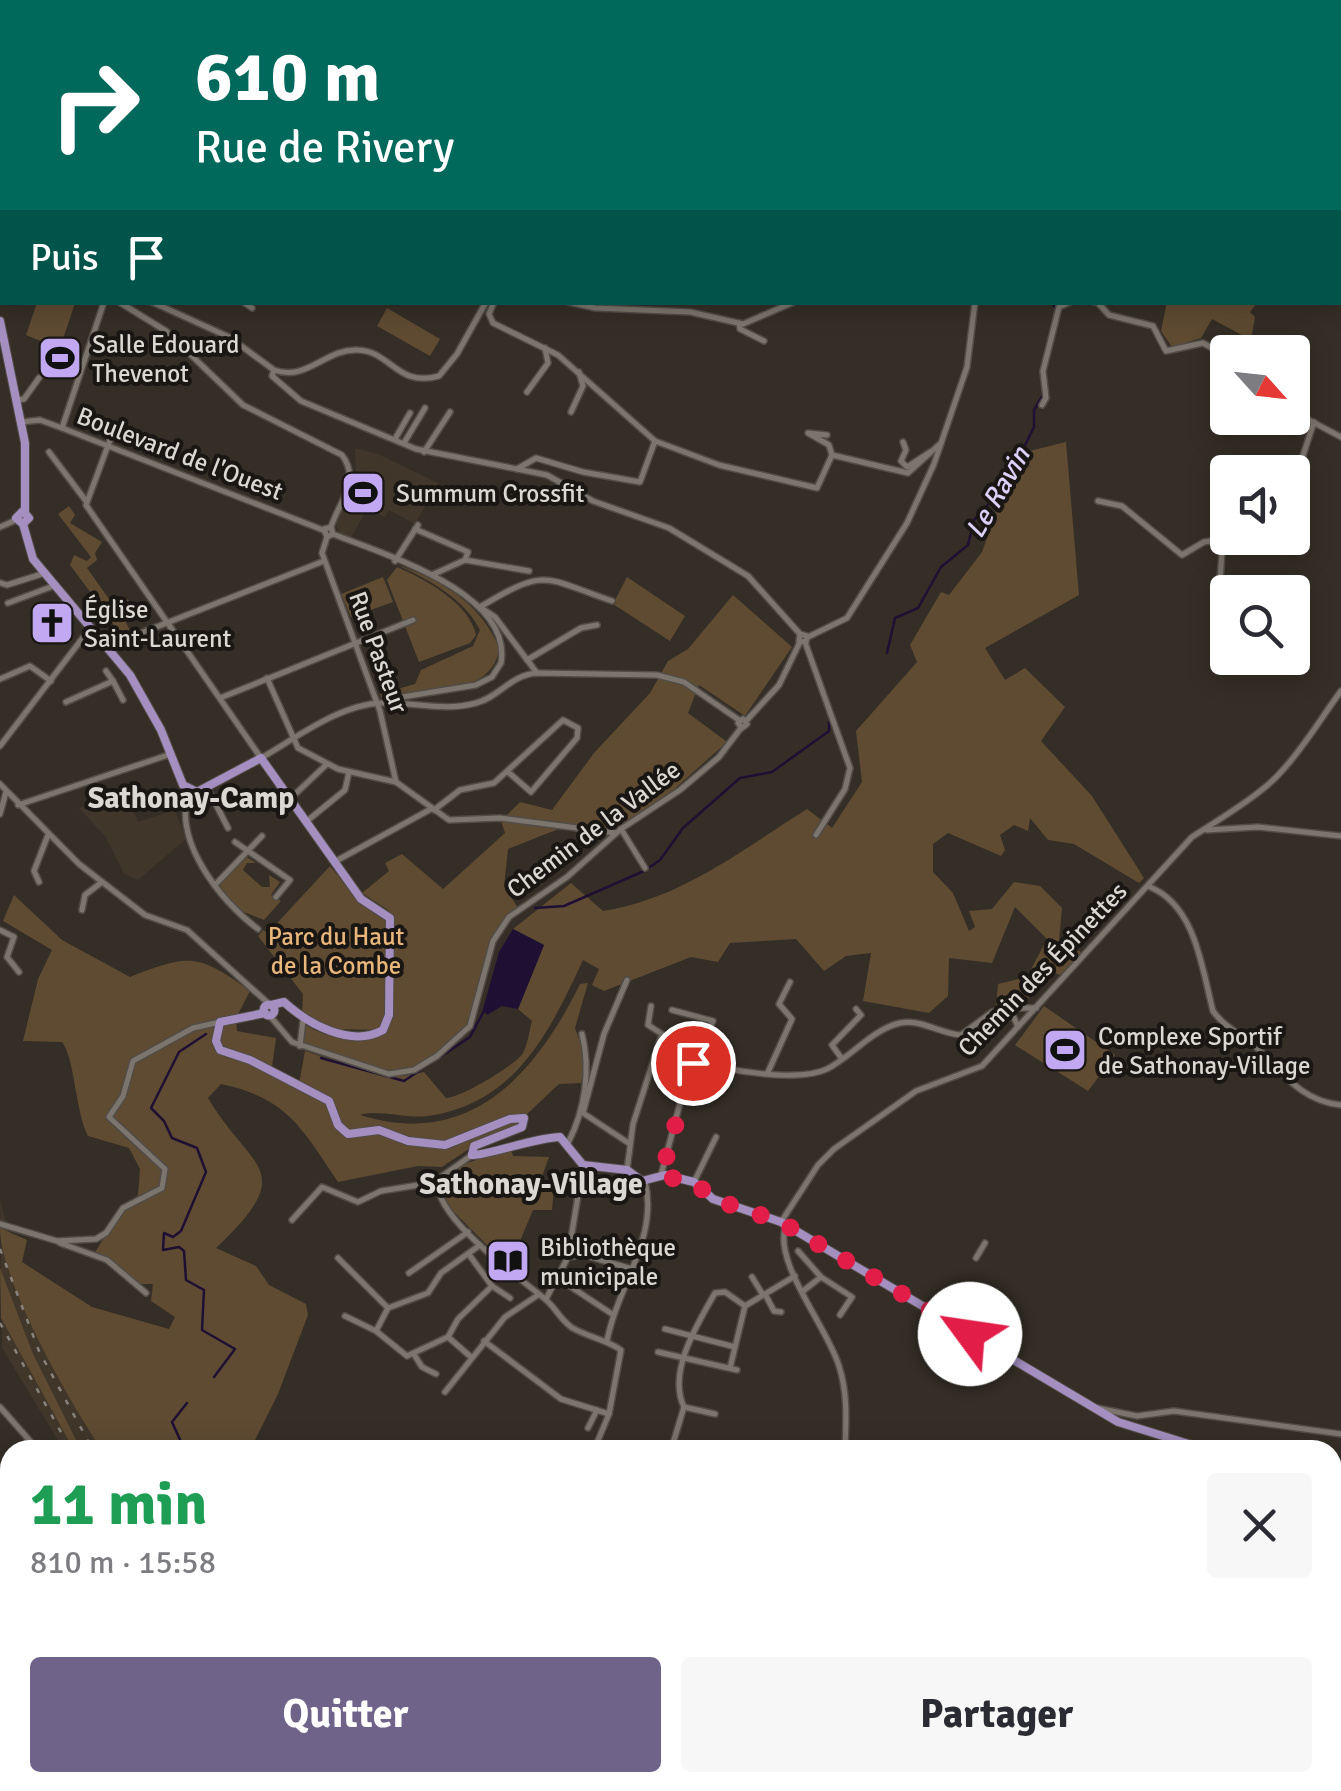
<!DOCTYPE html>
<html lang="fr">
<meta charset="utf-8">
<style>
:root{--surface:#fff;--page:#f7f7f7;--text:#2b2b33;--muted:#7c7c81;--accent:#6f6389}
body{margin:0;font-family:Signika,sans-serif;background:var(--page);color:var(--text);height:100vh;display:flex;flex-direction:column;font-size:38px;white-space:nowrap}
*{box-sizing:border-box;margin:0}
p{font-size:32px;color:var(--muted)}
.icon{flex:none;width:55px;height:55px;fill:none;stroke:currentColor;stroke-width:2;stroke-linecap:round;stroke-linejoin:round}
.map{position:relative;flex:1;overflow:hidden}
.panel{position:absolute;left:0px;top:1440px;width:1342px;height:352px;display:flex;flex-direction:column;background:var(--surface);border-radius:30px 30px 0 0;box-shadow:0 5px 25px #0003}
.panel>*{flex:none}
.guide{position:absolute;left:0px;top:0px;width:1342px;height:305px;box-shadow:0 5px 25px #0003;background:#00695c;color:#fff;overflow:hidden}
.needle{width:65px;rotate:117deg}
.tools{position:absolute;left:1210px;top:335px;display:grid;gap:20px}
.tools a{display:grid;place-items:center;width:100px;height:100px;border-radius:10px;background:var(--surface);box-shadow:0 5px 25px #0003;font-size:50px}
.pin{position:absolute;display:grid;place-items:center;width:85px;height:85px;color:#fff;margin:-42px;border:5px solid #fff;border-radius:50%;box-shadow:0 2px 10px #0007}
.me{position:absolute;width:110px;margin:-55px;rotate:301deg;stroke-linejoin:round;filter:drop-shadow(0 0 8px #0008)}
.turn{display:flex;align-items:center;gap:35px;height:210px;padding:0 30px;font-size:45px}
.turn .icon{width:130px;height:130px;stroke-width:2.5}
.turn b{display:block;font-size:70px;line-height:85px}
.then{display:flex;align-items:center;height:95px;padding:0 30px;background:#0003;gap:20px;font-size:38px}
.round{display:grid;place-items:center;flex:none;width:105px;height:105px;border-radius:10px;background:var(--page)}
.summary{display:flex;align-items:center;justify-content:space-between;height:170px;padding:0 30px}
h1{font-size:60px;font-weight:700;line-height:75px;color:#1e9e55}
.cta{display:flex;gap:20px;margin-top:auto;padding:20px 30px}
.cta a{flex:1;height:115px;border-radius:10px;background:var(--accent);color:#fff;font-size:40px;font-weight:700;line-height:115px;text-align:center}
.cta a+a{background:var(--page);color:var(--text)}
.map>svg:first-child{display:block}
</style>
<div class="map">
<svg width="1341" height="1791" viewBox="0 0 1341 1791">
<rect width="100%" height="100%" fill="#342e26"/>
<g fill="#41362a">
<polygon points="355,448 378,454 438,483 415,524 389,510 385,517 367,509 351,538 339,533 336,522 356,477"/>
<polygon points="114,796 128,796 138,822 175,810 186,839 138,880 124,874 106,837 79,808"/>
<polygon points="0,1200 20,1276 108,1450 64,1450 2,1348"/>
</g>
<g fill="#5f4b32">
<polygon points="1167,302 1257,303 1250,312 1255,317 1251,340 1212,319 1201,338 1172,347 1161,331"/>
<polygon points="37,303 75,303 60,348 75,354 69,370 46,361 51,345 26,335"/>
<polygon points="387,308 440,339 430,356 377,326"/>
<path d="M1066 442 1079 595 985 648 1005 680 1025 668 1065 707 1041 741 1092 796 1144 878 1139 883 1074 844 1048 840 1030 818 1028 831 1014 825 1000 835 1005 850 1001 856 948 833 933 844V872L953 893 969 931 975 927 969 911 992 909 1014 882 1040 886 1062 908 1059 940 1083 953 1062 976 1055 973 1023 1003 996 1008 998 984 1027 977 1047 939 1015 907 992 963 949 958 948 996 929 1013 863 1001 871 953 846 956 824 971 796 939 730 943 718 962 691 957 604 991 592 985 599 969 583 960C549 1033 516 1103 428 1116 406 1119 378 1109 360 1115 471 1150 536 1073 580 984L588 983 575 1028 586 1059 581 1083 559 1084 526 1115 514 1116 517 1128 485 1138 442 1167 418 1166 338 1182C302 1128 287 1098 221 1084L208 1098C252 1172 300 1168 216 1248L256 1266 269 1285 306 1304 308 1315 278 1394 250 1450H102C71 1404 0 1281 0 1228L27 1240 22 1262 92 1307 169 1329 175 1317 151 1301 153 1284H137L94 1254 118 1215 138 1195 140 1169 129 1148 88 1136C75 1110 75 1059 62 1042L23 1041 38 979 52 950 3 921 14 895 62 940 130 977C190 954 197 953 250 991L236 1018 237 1031 276 1038 272 1067 299 1084 305 1051C343 1063 384 1084 424 1072L446 1098C459 1099 516 1065 523 1053 528 1044 529 1031 532 1021L518 1009 544 945 513 929 571 883 603 911C681 899 742 850 807 809L832 828 862 782 856 731 917 662 910 645 941 592 949 595 982 552 1017 454Z"/>
<polygon points="69,506 75,515 70,523 102,542 95,553 97,560 87,568 109,599 124,596 130,602 119,607 130,631 117,637 112,621 70,565 74,555 87,561 91,557 58,514"/>
<path d="M397 565C440 579 482 604 499 648 494 697 419 692 381 698L380 694 415 684 421 670 473 646 480 630C465 599 428 579 397 565Z"/>
<path d="M397 567C425 579 469 603 476 635L470 643 419 662 387 580Z"/>
<polygon points="383,577 393,602 351,617 341,594"/>
<polygon points="627,577 685,616 670,641 613,604"/>
<path d="M733 595 792 647 745 716 699 685 688 713 727 742 671 792 617 830 561 828 508 849 504 886 518 908 491 940 472 1018 463 1033 436 1053 413 1067 389 1073 302 1045 303 1023C327 1040 367 1048 389 1026L395 925 388 910 362 893 389 871 385 863 402 854 443 889 505 833 501 821 520 802 552 810 594 753 650 693 668 661 688 649Z"/>
<polygon points="245,856 256,863 247,863 243,870 262,887 270,887 269,875 280,882 271,895 281,901 264,920 239,910 218,884"/>
<polygon points="330,866 359,901 389,921 385,1019 378,1030 335,1029 302,1016 303,994 258,936 263,930 268,933"/>
<polygon points="1044,1006 1115,1055 1088,1091 1015,1045"/>
<polygon points="510,1148 513,1156 549,1157 541,1179 554,1187 552,1210 533,1210 515,1253 499,1257 449,1207 440,1182 462,1165"/>
<polygon points="0,1268 33,1354 81,1450 74,1450 1,1318"/>
</g>
<g fill="#1f1033">
<polygon points="470,0 1136,0 487,2"/>
<polygon points="513,929 544,945 518,1009 502,1006 487,1015 483,1009 499,952"/>
</g>
<g fill="none" stroke-linecap="round" stroke-linejoin="round">
<g stroke="#1f1033" stroke-width="2.5">
<polyline points="1051,302 1057,310"/>
<polyline points="887,653 895,618 918,608 941,567 968,545 974,520 1005,486 1034,427 1034,410 1043,395 1041,366"/>
<polyline points="647,869 660,860 683,828 740,778 772,772 829,731 829,722"/>
<polyline points="535,908 564,906 644,871"/>
<polyline points="206,1034 179,1052 151,1108 164,1121 172,1138 197,1148 206,1172 181,1231 173,1237 164,1233 163,1250 179,1247 184,1251 186,1280 204,1290 202,1330 235,1349 214,1377"/>
<polyline points="321,1058 404,1081 470,1037 485,1009"/>
<polyline points="187,1403 172,1422 182,1444 199,1445 201,1450"/>
</g>
<defs>
<g id="minor">
<polyline points="1170,0 1171,2"/>
<polyline points="1208,0 1209,2"/>
<polyline points="1316,0 1320,2"/>
<polyline points="39,2 40,0"/>
<polyline points="1340,14 1341,14"/>
<polyline points="0,29 2,29"/>
<polyline points="0,75 2,74"/>
<polyline points="1340,126 1341,126"/>
<polyline points="0,152 2,153"/>
<polyline points="0,187 2,191"/>
<polyline points="0,234 2,235"/>
<path d="M119 302 166 331 243 405 342 455C361 480 339 502 331 527"/>
<polyline points="152,302 229,337 274,370 272,376 301,401 416,449 547,475 593,501 669,528 748,576 800,634"/>
<polyline points="243,302 252,308"/>
<polyline points="494,302 489,314 493,323 558,355 655,441 719,465 817,488 832,455 908,473 941,443"/>
<polyline points="569,302 595,308 690,312 743,324 794,302"/>
<polyline points="1094,302 1104,302"/>
<polyline points="1099,304 1109,315 1153,326 1166,351 1203,343 1228,357"/>
<polyline points="739,323 740,329 764,341"/>
<path d="M274 370C307 382 326 348 358 350 391 351 397 388 439 376L457 354 486 302"/>
<polyline points="527,392 548,363 545,348"/>
<polyline points="17,400 24,399 39,378"/>
<polyline points="1042,405 1046,398 1043,371 1059,307 1070,302"/>
<polyline points="1292,411 1341,437"/>
<polyline points="571,412 583,386 579,372"/>
<polyline points="21,422 40,420 62,428 323,530"/>
<polyline points="62,428 104,302"/>
<polyline points="827,435 808,433 829,445 832,455"/>
<polyline points="395,439 410,413"/>
<path d="M110 440 86 505 261 758C296 738 340 704 382 703 413 702 444 712 476 703 500 697 510 675 537 673L657 675 684 682 739 720"/>
<polyline points="903,442 906,450 901,461 907,467 930,452"/>
<polyline points="404,443 425,408"/>
<polyline points="49,452 86,501"/>
<polyline points="424,452 450,412"/>
<polyline points="517,469 536,458 583,472 640,482 655,441"/>
<polyline points="1292,489 1314,422"/>
<polyline points="1098,501 1122,506 1182,555 1204,542 1229,538"/>
<polyline points="0,527 16,520"/>
<polyline points="415,529 468,552 465,560"/>
<path d="M333 534C382 554 513 592 501 663L492 677 476 685 402 697 399 704"/>
<polyline points="327,537 324,529 331,527 333,534 327,537 322,553 380,711 396,782"/>
<polyline points="395,561 418,525"/>
<polyline points="434,574 465,560 529,571"/>
<polyline points="1,583 7,585 45,573"/>
<polyline points="1219,594 1223,539"/>
<polyline points="8,603 56,585"/>
<polygon points="800,634 807,636 806,642 799,641"/>
<polyline points="808,637 847,618 907,523 934,464 967,367 975,302"/>
<polyline points="805,642 850,768 845,789 816,835"/>
<polyline points="108,646 324,561"/>
<polyline points="527,660 581,628 597,625"/>
<path d="M537 673 495 617 480 607C547 567 542 577 612 601"/>
<polyline points="267,678 298,748 338,769 396,782 449,820 500,818 616,833"/>
<polyline points="0,679 30,666 51,681"/>
<polyline points="113,681 123,700"/>
<polyline points="220,698 413,620"/>
<polyline points="66,702 113,681 106,671"/>
<polygon points="743,719 747,724 742,728 738,723"/>
<polyline points="746,721 779,685 800,642"/>
<polyline points="0,746 91,627"/>
<polyline points="0,784 79,864 145,915 187,930 269,1004"/>
<polyline points="207,787 228,828"/>
<path d="M189 791C172 840 220 901 258 929"/>
<polyline points="291,798 327,764"/>
<polyline points="18,805 171,754"/>
<polyline points="434,810 460,790 494,783 563,720 578,728 577,738 531,792 508,772"/>
<polyline points="0,814 6,792"/>
<polyline points="307,821 345,790 349,772"/>
<polyline points="621,829 645,868"/>
<polyline points="1207,830 1258,827 1341,836"/>
<polyline points="235,842 290,880 276,897"/>
<polyline points="336,861 431,809"/>
<polyline points="39,882 34,871 48,835"/>
<polyline points="215,885 262,836"/>
<path d="M1150 887C1196 906 1202 969 1213 1011 1224 1027 1241 1034 1256 1047 1283 1073 1301 1101 1341 1105"/>
<polyline points="82,910 85,895 102,882"/>
<polyline points="0,930 14,937 7,957 19,972"/>
<polyline points="627,980 604,1034 583,1113 630,1144"/>
<polyline points="1010,1008 1036,1008"/>
<polyline points="672,1010 713,1021 695,1061"/>
<polyline points="269,1015 292,1042 389,1074 414,1070 437,1056 470,1026 493,941 509,917 567,877 621,829 680,790 719,757 741,728"/>
<polyline points="300,1046 303,1020"/>
<polyline points="842,1059 832,1045 861,1015 856,1009"/>
<polyline points="768,1072 792,1019 779,1004 790,982"/>
<path d="M568 1143C585 1110 591 1070 582 1034"/>
<path d="M472 1155 438 1179C431 1216 519 1277 545 1299 555 1307 560 1319 571 1327 587 1337 605 1339 621 1350L609 1414 594 1450"/>
<polyline points="627,1170 633,1124 662,1034 648,1025 651,1006"/>
<path d="M661 1175 688 1073 695 1061C725 1070 798 1083 827 1069 851 1057 873 1029 900 1023 922 1019 941 1034 961 1035L992 1012 1010 1008 1018 1027"/>
<polyline points="694,1182 716,1137"/>
<polyline points="292,1220 322,1187 358,1202 381,1191 437,1182"/>
<path d="M781 1222 818 1165 834 1149 916 1091 982 1066 1192 837C1215 822 1262 794 1280 773 1303 749 1321 718 1341 691"/>
<polyline points="0,1224 57,1241 96,1239 106,1233 123,1208 162,1188 165,1169 109,1117 123,1096 133,1061 193,1028 220,1022"/>
<path d="M786 1225C772 1262 827 1326 839 1366 848 1394 846 1421 845 1450"/>
<polyline points="60,1243 107,1260 146,1293"/>
<polyline points="798,1251 821,1277"/>
<polyline points="568,1257 584,1255 632,1269"/>
<polyline points="338,1258 388,1308"/>
<polyline points="976,1258 985,1243"/>
<polyline points="409,1273 468,1232"/>
<polyline points="752,1277 763,1295"/>
<polyline points="559,1279 612,1314"/>
<polyline points="492,1286 510,1298"/>
<polyline points="803,1291 821,1277 852,1297 840,1315"/>
<polyline points="765,1294 774,1311 781,1312"/>
<polyline points="546,1299 568,1257 583,1165"/>
<polyline points="345,1316 376,1331"/>
<polyline points="665,1329 735,1347"/>
<polyline points="448,1337 407,1356 376,1331 388,1308 428,1293 441,1273 480,1245"/>
<polyline points="448,1337 458,1319 492,1286 470,1256"/>
<polyline points="448,1337 471,1357"/>
<polyline points="484,1341 561,1399 609,1414"/>
<path d="M607 1341C617 1287 659 1238 645 1181"/>
<polyline points="658,1352 737,1370"/>
<polyline points="415,1356 422,1367 436,1374"/>
<polyline points="730,1368 745,1306"/>
<polyline points="445,1392 505,1317 538,1295"/>
<polyline points="0,1407 38,1450"/>
<polyline points="684,1407 715,1414"/>
<polyline points="1097,1408 1137,1416 1174,1411 1341,1434"/>
<polyline points="588,1428 597,1410"/>
<path d="M671 1450 684 1407C667 1372 698 1323 715 1293L725 1292 745 1306 795 1276"/>
<polyline points="0,1466 4,1468"/>
<polyline points="0,1580 10,1582"/>
<polyline points="0,1644 10,1645"/>
<polyline points="0,1767 10,1772"/>
<polyline points="105,1782 119,1790"/>
<polyline points="815,1782 816,1791"/>
<polyline points="508,1791 511,1782"/>
</g>
<g id="major">
<polyline points="273,0 276,2"/>
<polyline points="1159,2 1164,0"/>
<polyline points="0,106 2,108"/>
<polyline points="0,321 25,443 25,511"/>
<path d="M23 524 29 518 23 511 16 518 23 524 33 559 130 675 161 730 183 785 197 792 261 758 361 899 390 918 389 1015 383 1030C351 1048 308 1024 284 1002L271 1005"/>
<circle cx="269" cy="1010" r="5.5"/>
<polyline points="265,1013 220,1022 216,1041 220,1050 250,1060 329,1101 338,1125 348,1134 379,1130 408,1141 445,1145 510,1119 524,1118 522,1127 474,1146 472,1155"/>
<path d="M472 1155C482 1157 537 1137 560 1137L583 1165 627 1170 642 1181 665 1175 694 1182 713 1199 781 1222 1118 1422 1208 1450"/>
<polyline points="1332,1483 1341,1485"/>
</g>
</defs>
<use href="#minor" stroke="#514c46" stroke-width="8"/>
<use href="#major" stroke="#514c46" stroke-width="10"/>
<use href="#minor" stroke="#7c756d" stroke-width="5"/>
<use href="#major" stroke="#a48fc0" stroke-width="8"/>
<g stroke="#88837d" stroke-width="2.5" stroke-dasharray="5 10" stroke-linecap="butt">
<polyline points="0,1249 39,1351 93,1450"/>
<polyline points="0,1323 71,1450"/>
<polyline points="409,1782 434,1791"/>
<polyline points="471,1782 489,1791"/>
</g>
</g>
<g fill="none" stroke-linecap="round" stroke-linejoin="round">
<polyline stroke="#e11d48" stroke-width="18" stroke-dasharray="0 32.4" points="693,1063 661,1176 694,1182 713,1199 781,1222 970,1334"/>
</g>
<defs>
<symbol id="stadium-square" viewBox="-11 -11 22 22"><rect x="-9" y="-9" width="18" height="18" rx="4" fill="#c2a8f3" stroke="#191613"/><path d="M0-5a6.5 5 0 1 0 0 10a6.5 5 0 1 0 0-10ZM-3.5-1.8h7v3.6h-7Z" fill="#111"/></symbol>
<symbol id="church-square" viewBox="-11 -11 22 22"><rect x="-9" y="-9" width="18" height="18" rx="4" fill="#c2a8f3" stroke="#191613"/><path d="M-1.2-6h2.4v3.5h3.3v2.4h-3.3V6h-2.4V-.1h-3.3v-2.4h3.3Z" fill="#111"/></symbol>
<symbol id="library-square" viewBox="-11 -11 22 22"><rect x="-9" y="-9" width="18" height="18" rx="4" fill="#c2a8f3" stroke="#191613"/><path d="M-6-4Q-3-5.5-.7-3.5V5Q-3 3-6 4ZM6-4Q3-5.5 .7-3.5V5Q3 3 6 4Z" fill="#111"/></symbol>
</defs>
<g fill-rule="evenodd">
<use href="#stadium-square" x="35" y="333" width="50" height="50"/>
<use href="#stadium-square" x="338" y="468" width="50" height="50"/>
<use href="#church-square" x="27" y="598" width="50" height="50"/>
<use href="#stadium-square" x="1040" y="1025" width="50" height="50"/>
<use href="#library-square" x="483" y="1236" width="50" height="50"/>
</g>
<g text-anchor="middle" stroke-width="8" stroke-linejoin="round" paint-order="stroke">
<g font-size="25" fill="#dbd7d2" stroke="#191613" text-anchor="start">
<text x="92" y="353">Salle Edouard<tspan x="92" dy="29">Thevenot</tspan></text>
<text x="396" y="502">Summum Crossfit</text>
<text x="84" y="618">Église<tspan x="84" dy="29">Saint-Laurent</tspan></text>
<text x="1098" y="1045">Complexe Sportif<tspan x="1098" dy="29">de Sathonay-Village</tspan></text>
<text x="540" y="1256">Bibliothèque<tspan x="540" dy="29">municipale</tspan></text>
</g>
<g font-size="25" fill="#dbd7d2" stroke="#191613">
<text transform="translate(180 453) rotate(21)" y="9">Boulevard de l'Ouest</text>
<text transform="translate(379 652) rotate(70)" y="9">Rue Pasteur</text>
<text transform="translate(593 829) rotate(-37)" y="9">Chemin de la Vallée</text>
<text transform="translate(1042 969) rotate(-46)" y="9">Chemin des Épinettes</text>
</g>
<g font-size="25" fill="#e8b67a" stroke="#191613">
<text x="336" y="945">Parc du Haut<tspan x="336" dy="29">de la Combe</tspan></text>
</g>
<g font-size="28" font-style="italic" fill="#ddd0f9" stroke="#191613">
<text transform="translate(997 492) rotate(-60)" y="10">Le Ravin</text>
</g>
<g font-size="30" font-weight="bold" fill="#dbd7d2" stroke="#191613">
<text x="191" y="808">Sathonay-Camp</text>
<text x="531" y="1194">Sathonay-Village</text>
</g>
</g>
</svg>
<div class="tools">
<a><svg class="needle" viewBox="-14 -14 28 28"><path d="M0-13l5 13h-10z" fill="#e53935"/><path d="M0 13l5-13h-10z" fill="#7c7c81"/></svg></a>
<a><svg class="icon" aria-label="sound" viewBox="0 0 24 24"><path d="M4 9h4l5-4v14l-5-4H4zM17 9q2 3 0 6"/></svg></a>
<a><svg class="icon" aria-label="search" viewBox="0 0 24 24"><circle cx="10" cy="10" r="6"/><path d="M15 15l6 6"/></svg></a>
</div>
<div class="pin" style="left:693px;top:1063px;background:#d93025"><svg class="icon" aria-label="arrive" viewBox="0 0 24 24"><path d="M6 21V4h12l-3 4 3 4H6"/></svg></div>
<svg class="me" style="left:970px;top:1334px" viewBox="-20 -20 40 40"><circle r="19" fill="#fff"/><path d="M0-13L10 11 0 6-10 11z" fill="#e11d48"/></svg>
<div class="guide">
<div class="turn"><svg class="icon" aria-label="right" viewBox="0 0 24 24"><path d="M7 20v-9h11M14 6l5 5-5 5"/></svg><div><b>610 m</b>Rue de Rivery</div></div>
<div class="then">Puis<svg class="icon" aria-label="arrive" viewBox="0 0 24 24"><path d="M6 21V4h12l-3 4 3 4H6"/></svg></div>
</div>
<section class="panel">
<div class="summary"><div><h1>11 min</h1><p>810 m · 15:58</p></div><a class="round"><svg class="icon" aria-label="close" viewBox="0 0 24 24"><path d="M6 6l12 12M18 6L6 18"/></svg></a></div>
<div class="cta"><a>Quitter</a><a>Partager</a></div>
</section>
</div>
